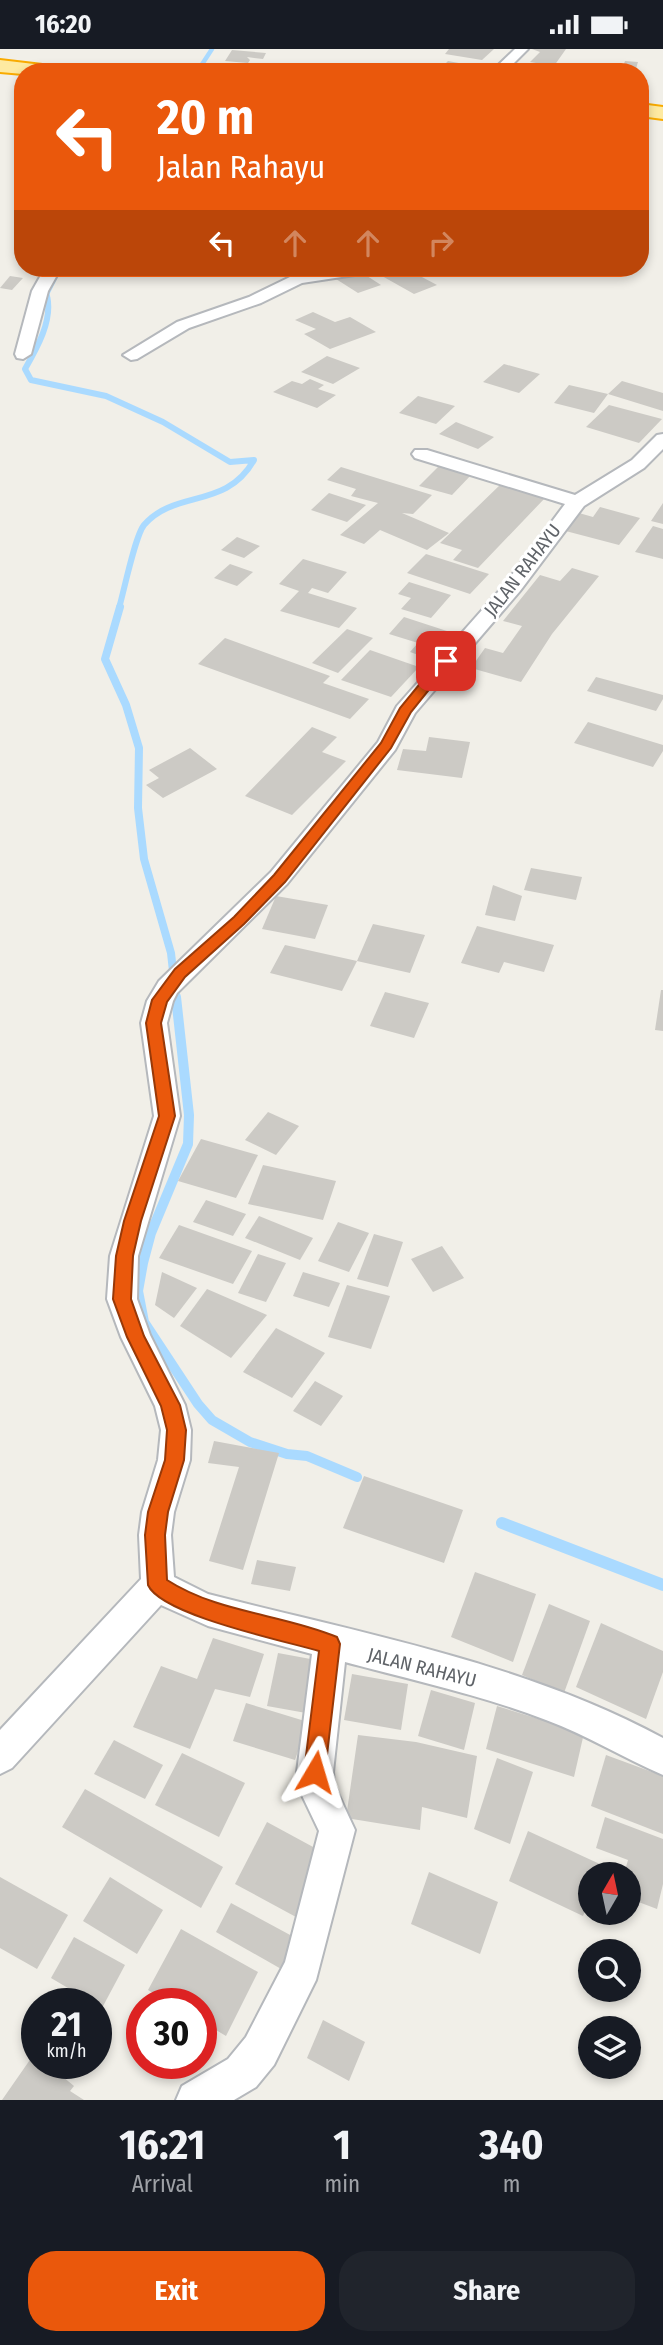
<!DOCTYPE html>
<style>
:root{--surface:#171b24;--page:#20242c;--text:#f1f3f6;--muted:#9ea1a6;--accent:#ea580c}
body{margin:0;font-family:"Fira Sans Condensed",sans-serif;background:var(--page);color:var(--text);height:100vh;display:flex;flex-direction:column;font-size:26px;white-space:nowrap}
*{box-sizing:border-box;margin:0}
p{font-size:23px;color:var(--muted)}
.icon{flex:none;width:38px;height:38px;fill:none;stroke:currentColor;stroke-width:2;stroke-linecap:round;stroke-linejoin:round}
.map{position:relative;height:2051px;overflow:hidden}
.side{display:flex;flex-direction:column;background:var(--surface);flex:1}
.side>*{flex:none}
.guide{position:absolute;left:14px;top:14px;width:635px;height:214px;border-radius:28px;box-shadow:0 4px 10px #0003;background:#ea580c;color:#fff;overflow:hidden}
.needle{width:46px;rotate:9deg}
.fabs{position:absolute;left:578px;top:1813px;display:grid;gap:14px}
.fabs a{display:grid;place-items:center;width:63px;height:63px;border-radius:50%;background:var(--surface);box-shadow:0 4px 10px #0003;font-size:35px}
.speed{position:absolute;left:21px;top:1939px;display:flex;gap:14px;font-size:35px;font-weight:700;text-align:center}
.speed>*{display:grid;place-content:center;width:91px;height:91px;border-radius:50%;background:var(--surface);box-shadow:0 4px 10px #0003;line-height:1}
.speed small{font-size:18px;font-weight:400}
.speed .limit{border:10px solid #d22;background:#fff;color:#111}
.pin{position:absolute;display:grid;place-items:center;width:60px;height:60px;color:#fff;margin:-30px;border-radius:14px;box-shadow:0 4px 10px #0006}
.me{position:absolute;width:77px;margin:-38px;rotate:7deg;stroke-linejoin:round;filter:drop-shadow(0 0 5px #0008)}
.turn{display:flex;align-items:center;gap:24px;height:147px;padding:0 28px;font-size:32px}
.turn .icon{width:91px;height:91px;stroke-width:2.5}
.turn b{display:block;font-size:49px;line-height:60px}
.lanes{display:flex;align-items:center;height:66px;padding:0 28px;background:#0003;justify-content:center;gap:35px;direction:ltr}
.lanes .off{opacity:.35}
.eta{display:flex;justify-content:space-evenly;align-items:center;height:119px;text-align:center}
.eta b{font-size:42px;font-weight:700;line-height:49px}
.button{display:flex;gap:14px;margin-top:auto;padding:14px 28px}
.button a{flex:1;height:80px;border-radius:28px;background:var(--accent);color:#fff;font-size:28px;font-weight:700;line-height:80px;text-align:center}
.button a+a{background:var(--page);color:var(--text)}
.status{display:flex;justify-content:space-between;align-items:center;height:49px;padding:0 35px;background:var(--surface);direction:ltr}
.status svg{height:19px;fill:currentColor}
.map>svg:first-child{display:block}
</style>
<div class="status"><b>16:20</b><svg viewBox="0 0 49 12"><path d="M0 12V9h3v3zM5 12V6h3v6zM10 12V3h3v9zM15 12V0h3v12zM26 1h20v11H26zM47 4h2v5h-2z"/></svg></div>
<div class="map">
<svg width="663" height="2051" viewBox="0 0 663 2051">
<rect width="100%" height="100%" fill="#f1efe8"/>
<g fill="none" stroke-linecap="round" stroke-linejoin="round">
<g stroke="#aadaff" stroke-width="4.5">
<polyline points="197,23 212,0"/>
<polyline points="48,249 47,245 60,219"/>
</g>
<path stroke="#aadaff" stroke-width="6" d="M47 247C53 271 37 299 25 320L31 331 106 347 163 373 230 413 254 411C226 461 175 440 144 476 135 487 124 542 119 559"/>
<polyline stroke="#aadaff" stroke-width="8" points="120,558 105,610 126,656 139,699 138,759 144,810 171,904 176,949"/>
<polyline stroke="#aadaff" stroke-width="10" points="176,948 189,1066 188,1095 151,1184 143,1214 138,1242 144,1273 198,1355 212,1371 250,1393 287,1405 307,1407 357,1428"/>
<polyline stroke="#aadaff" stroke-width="12" points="502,1474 663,1536"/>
</g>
<g fill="#cccac5">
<polygon points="449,0 494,0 482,11 445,5"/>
<polygon points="532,0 566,0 554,17 530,13 540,3"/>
<polygon points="232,1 266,4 263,10 247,8 250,11 248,14 225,12"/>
<polygon points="448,12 480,18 474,23 441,19"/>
<polygon points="625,12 638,13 635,23 621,23"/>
<polygon points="405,219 437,236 414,245 382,227"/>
<polygon points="364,225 381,236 358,244 336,230"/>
<polygon points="10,227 23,229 12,241 0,239"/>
<polygon points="313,263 335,273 350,268 376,283 330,300 304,285 316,280 295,271"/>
<polygon points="327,307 360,319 333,335 301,323"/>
<polygon points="504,315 540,325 519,344 483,333"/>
<polygon points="310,330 324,336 318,340 336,346 317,359 273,343 292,332 302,335"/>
<polygon points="622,332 663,344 663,362 608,345 594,364 554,354 569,336 608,345"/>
<polygon points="418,347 455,357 436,375 399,364"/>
<polygon points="609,356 662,370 639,394 586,378"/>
<polygon points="456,373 494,388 478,400 439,385"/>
<polygon points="440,416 472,425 452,446 419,437"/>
<polygon points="341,418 432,446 413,465 402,464 449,484 427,501 380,481 364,495 340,486 378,454 351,447 356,440 327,431"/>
<polygon points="501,435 545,449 478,519 453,511 462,501 440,494"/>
<polygon points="329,444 366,456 347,473 311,461"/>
<polygon points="663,454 663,475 651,472"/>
<polygon points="600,458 640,469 619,496 558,480 572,462 593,468"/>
<polygon points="653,477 663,480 663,510 635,503"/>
<polygon points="237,488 260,497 244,509 221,501"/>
<polygon points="426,505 489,525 470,545 407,524"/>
<polygon points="303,510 347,523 328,544 312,539 308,544 357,559 339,579 280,562 299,542 279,535"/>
<polygon points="230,515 253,523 237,537 214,529"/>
<polygon points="572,519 599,527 552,585 521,633 471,619 485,599 503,604 522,577 503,572 540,526 560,532"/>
<polygon points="409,533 451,546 431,569 401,560 411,549 398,545"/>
<polygon points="404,568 453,584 430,610 410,603 418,594 389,585"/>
<polygon points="347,580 373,589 338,624 312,614"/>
<polygon points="225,589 330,627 323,634 369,650 350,670 198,615"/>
<polygon points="370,601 419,618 391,648 341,631"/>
<polygon points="596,628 663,646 663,650 656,662 587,642"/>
<polygon points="588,673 663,696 663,702 653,718 574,694"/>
<polygon points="312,678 337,688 322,703 346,712 292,766 245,747"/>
<polygon points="429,688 470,693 462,729 397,721 403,700 426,702"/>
<polygon points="190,699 217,720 163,749 146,736 159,729 149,721"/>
<polygon points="531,819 582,828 576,851 524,841"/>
<polygon points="493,836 522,847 515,872 485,866"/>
<polygon points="276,847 328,856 315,890 262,880"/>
<polygon points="373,875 425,886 410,924 357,912 342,942 270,924 285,896 357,912"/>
<polygon points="477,877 554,896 544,923 504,913 499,924 461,914"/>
<polygon points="661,941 663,941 663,982 655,981"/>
<polygon points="385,943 429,954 414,989 370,977"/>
<polygon points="268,1063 299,1077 276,1106 245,1091"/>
<polygon points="201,1090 258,1106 236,1149 178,1132"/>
<polygon points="263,1116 336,1132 323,1171 248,1155"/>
<polygon points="206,1151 246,1165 233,1187 193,1173"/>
<polygon points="259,1167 313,1189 300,1211 245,1189"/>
<polygon points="338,1173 369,1184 349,1223 318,1212"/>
<polygon points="179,1176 252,1202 233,1235 159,1209"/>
<polygon points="374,1185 403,1193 388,1238 357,1230"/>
<polygon points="442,1197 464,1229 433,1243 411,1210"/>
<polygon points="258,1205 286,1214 266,1253 238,1244"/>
<polygon points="162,1223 197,1239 174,1269 155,1256"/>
<polygon points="303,1223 340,1234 329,1258 293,1247"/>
<polygon points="347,1236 390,1247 371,1300 328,1288"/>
<polygon points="207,1240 267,1266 231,1309 180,1277"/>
<polygon points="276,1279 325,1304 292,1349 243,1323"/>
<polygon points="315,1332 343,1347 321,1377 293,1362"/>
<polygon points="214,1392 279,1404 243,1521 209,1512 239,1418 208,1414"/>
<polygon points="364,1427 463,1461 444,1514 343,1479"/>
<polygon points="257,1511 296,1518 290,1542 251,1535"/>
<polygon points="475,1523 536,1545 513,1613 451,1588"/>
<polygon points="549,1555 590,1572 564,1644 522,1626"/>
<polygon points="601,1574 663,1602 663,1623 646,1670 576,1638"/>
<polygon points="213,1589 264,1605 250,1648 215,1640 190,1700 133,1678 161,1617 197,1630"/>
<polygon points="278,1604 316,1611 306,1664 267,1657"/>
<polygon points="352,1625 408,1635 401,1681 344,1671"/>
<polygon points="431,1641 475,1654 464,1701 418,1687"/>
<polygon points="246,1654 308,1673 295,1711 233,1692"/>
<polygon points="497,1657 584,1684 574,1728 486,1700"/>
<polygon points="358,1686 416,1693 477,1707 467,1769 422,1758 420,1781 346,1769"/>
<polygon points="114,1691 163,1716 145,1750 94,1725"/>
<polygon points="182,1704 245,1734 219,1788 155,1756"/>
<polygon points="606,1706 663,1727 663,1785 591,1757"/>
<polygon points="497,1709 533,1723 510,1795 474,1780"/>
<polygon points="85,1740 223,1818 201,1859 62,1778"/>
<polygon points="605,1768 663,1790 663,1835 657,1860 628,1849 628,1825 624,1825 628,1811 596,1799"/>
<polygon points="267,1773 326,1805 296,1868 235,1835"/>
<polygon points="528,1782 602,1816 598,1825 590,1825 590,1849 583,1867 509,1832"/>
<polygon points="429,1823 498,1853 480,1905 411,1875"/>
<polygon points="0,1828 68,1866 37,1920 0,1899"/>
<polygon points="110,1828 163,1861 137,1905 83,1872"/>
<polygon points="231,1854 305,1894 290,1925 216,1883"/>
<polygon points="181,1880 258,1923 226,1987 201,1972 201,1955 171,1955 148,1941"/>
<polygon points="74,1888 125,1916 102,1959 51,1929"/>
<polygon points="323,1971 365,1993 349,2032 307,2009"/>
<polygon points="34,2005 37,2007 37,2014 46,2014 74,2037 70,2042 84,2051 2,2051"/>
</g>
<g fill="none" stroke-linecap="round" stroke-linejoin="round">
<defs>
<g id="minor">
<polygon points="515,0 528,0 505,23 491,23"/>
<polygon points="45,219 61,219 48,242 31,305 23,310 17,309 15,305 32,242"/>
<polygon points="340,219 376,219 368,224 302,234 261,254 189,279 137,310 131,311 123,306 177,273 249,248 292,227"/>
<path d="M663 385V400L644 419 584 457 520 542 415 664 395 701 287 835 177 944 173 952 167 974 180 1067 138 1207 137 1250 150 1286 185 1356 191 1381 190 1411 174 1463 171 1486 174 1528 208 1545C359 1584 525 1614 663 1689V1726C623 1709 587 1686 546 1671 481 1646 412 1631 345 1613L333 1723 334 1736 355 1781 316 1931 274 2016 256 2038 234 2051H176L182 2037 228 2010 246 1988 285 1913 319 1782 298 1738 297 1723 312 1605 208 1577 161 1556 12 1719 0 1725V1681L141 1530 139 1486 142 1463 158 1411 161 1381 155 1357 121 1288 107 1250 110 1207 154 1067 141 974 147 952 159 932 271 823 378 693 397 657 506 534 565 455 415 409 412 405 415 401H427L575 446 632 411 657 386Z"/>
</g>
<g id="trunk">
<polygon points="0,11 51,17 60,23 23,23 23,25 0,23"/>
<polygon points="640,55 663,58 663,70 640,67"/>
</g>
</defs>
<use href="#minor" stroke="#b5b8bc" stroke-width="4"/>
<use href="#trunk" stroke="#f9ab00" stroke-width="4"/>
<use href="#minor" fill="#fff" fill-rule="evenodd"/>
<use href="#trunk" fill="#feeaa1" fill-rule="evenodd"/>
</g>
<path fill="#ea580c" stroke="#983908" stroke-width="2" d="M446 608 452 612 411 663 391 699 285 833 244 875 185 928 167 953 161 974 175 1067 141 1172 133 1207 131 1250 144 1287 180 1356 186 1381 184 1411 168 1463 165 1486 167 1531C218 1564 282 1565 337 1588L340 1595 325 1723 322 1731 315 1734 307 1731 304 1723 319 1602C285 1592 161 1566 148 1536L145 1486 148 1463 165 1411 167 1381 161 1357 127 1288 113 1250 116 1207 124 1172 159 1067 146 974 152 951 175 920 234 868 274 826 381 694 400 659 441 609Z"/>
<g text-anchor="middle" stroke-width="6" stroke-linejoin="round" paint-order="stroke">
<g font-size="19" fill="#5f6368" stroke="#fff">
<text transform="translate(522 521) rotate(-52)" y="7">JALAN RAHAYU</text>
<text transform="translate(422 1618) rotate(14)" y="7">JALAN RAHAYU</text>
</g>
</g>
</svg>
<div class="fabs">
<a><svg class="needle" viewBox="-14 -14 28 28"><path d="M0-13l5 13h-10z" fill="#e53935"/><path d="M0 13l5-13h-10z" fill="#9ea1a6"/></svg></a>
<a><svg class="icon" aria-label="search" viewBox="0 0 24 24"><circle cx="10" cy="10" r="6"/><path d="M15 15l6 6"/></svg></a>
<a><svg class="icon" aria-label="layers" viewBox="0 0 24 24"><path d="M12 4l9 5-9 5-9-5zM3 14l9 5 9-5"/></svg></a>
</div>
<div class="speed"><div>21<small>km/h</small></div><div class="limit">30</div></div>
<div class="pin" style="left:446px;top:612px;background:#d93025"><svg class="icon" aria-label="arrive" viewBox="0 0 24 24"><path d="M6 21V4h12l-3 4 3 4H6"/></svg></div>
<svg class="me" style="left:315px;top:1723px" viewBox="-20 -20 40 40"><path d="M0-17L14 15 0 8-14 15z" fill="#ea580c" stroke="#fff" stroke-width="4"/></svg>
<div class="guide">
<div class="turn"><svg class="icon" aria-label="left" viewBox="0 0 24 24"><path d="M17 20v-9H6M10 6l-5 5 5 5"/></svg><div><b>20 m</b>Jalan Rahayu</div></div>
<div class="lanes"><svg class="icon" aria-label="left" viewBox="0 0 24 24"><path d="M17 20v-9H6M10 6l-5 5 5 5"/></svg><svg class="icon off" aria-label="ahead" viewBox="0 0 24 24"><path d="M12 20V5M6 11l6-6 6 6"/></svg><svg class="icon off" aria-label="ahead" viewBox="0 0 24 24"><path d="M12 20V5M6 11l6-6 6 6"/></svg><svg class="icon off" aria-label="right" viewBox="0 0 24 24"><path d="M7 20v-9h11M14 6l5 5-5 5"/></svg></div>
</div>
</div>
<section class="side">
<div class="eta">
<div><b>16:21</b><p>Arrival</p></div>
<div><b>1</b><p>min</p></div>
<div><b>340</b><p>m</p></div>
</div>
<div class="button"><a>Exit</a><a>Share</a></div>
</section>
